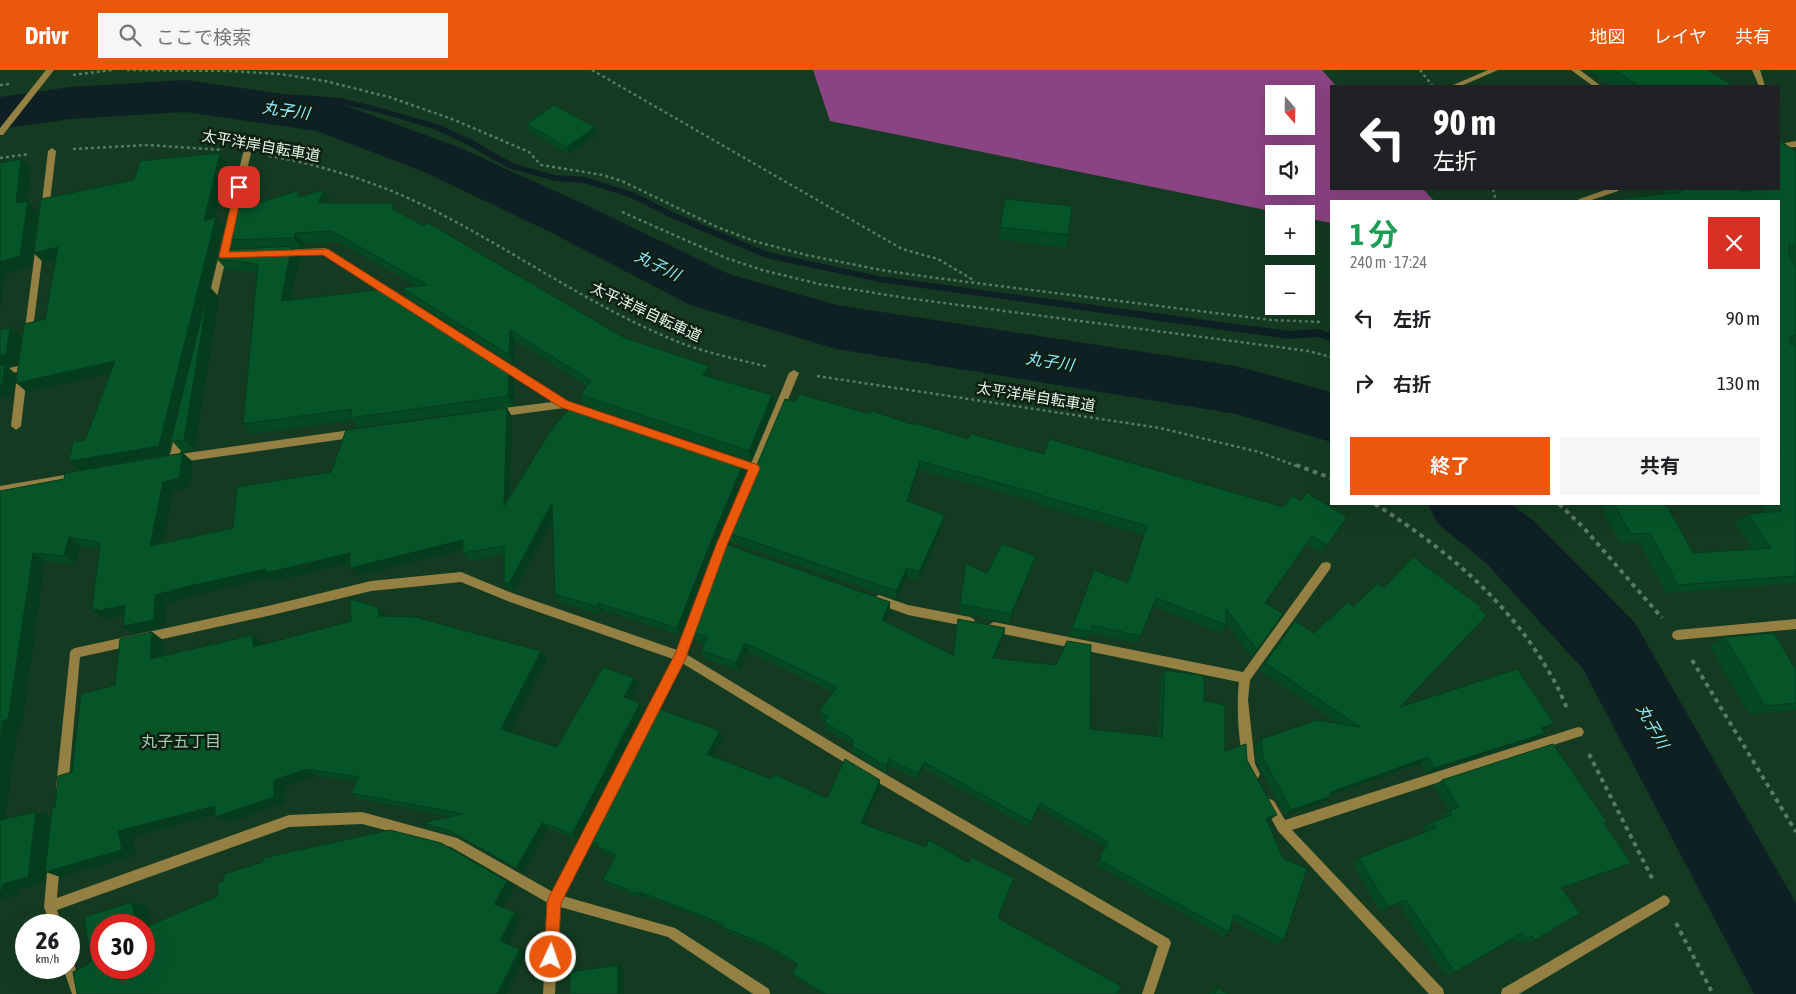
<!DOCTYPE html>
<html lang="ja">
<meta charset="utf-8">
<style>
:root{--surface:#fff;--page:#f6f6f6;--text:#202124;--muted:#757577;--accent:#ea580c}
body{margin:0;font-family:"Asap Condensed","Noto Sans JP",sans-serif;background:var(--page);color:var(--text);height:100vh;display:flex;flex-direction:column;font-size:19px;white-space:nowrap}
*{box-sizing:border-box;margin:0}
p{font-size:16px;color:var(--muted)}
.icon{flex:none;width:28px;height:28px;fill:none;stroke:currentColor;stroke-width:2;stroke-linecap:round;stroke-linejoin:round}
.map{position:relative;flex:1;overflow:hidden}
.details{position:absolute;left:1330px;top:130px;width:450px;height:305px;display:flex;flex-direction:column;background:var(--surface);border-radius:0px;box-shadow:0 5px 20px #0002}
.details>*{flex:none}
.guide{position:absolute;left:1330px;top:15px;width:450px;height:105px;border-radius:0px;box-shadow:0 5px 20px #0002;background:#202124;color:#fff;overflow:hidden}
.needle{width:32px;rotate:160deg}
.fabs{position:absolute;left:1265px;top:15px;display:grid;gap:10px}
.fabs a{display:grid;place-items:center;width:50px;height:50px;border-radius:0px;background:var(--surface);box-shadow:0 5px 20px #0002;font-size:25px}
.speed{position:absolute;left:15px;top:844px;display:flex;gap:10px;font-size:25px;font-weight:700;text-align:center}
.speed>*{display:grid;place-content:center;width:65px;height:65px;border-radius:50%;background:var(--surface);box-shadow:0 5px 20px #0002;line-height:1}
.speed small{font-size:12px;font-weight:400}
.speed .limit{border:8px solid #d22;background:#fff;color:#111}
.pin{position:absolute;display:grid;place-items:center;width:42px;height:42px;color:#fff;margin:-21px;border-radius:10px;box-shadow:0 2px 8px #0006}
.me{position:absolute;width:55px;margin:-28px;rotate:3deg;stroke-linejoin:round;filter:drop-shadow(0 0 4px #0008)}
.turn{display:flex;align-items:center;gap:18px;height:105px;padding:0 20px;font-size:22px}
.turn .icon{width:65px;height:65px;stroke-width:2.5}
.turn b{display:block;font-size:35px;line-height:42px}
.round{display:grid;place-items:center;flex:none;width:52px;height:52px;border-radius:0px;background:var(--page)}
.summary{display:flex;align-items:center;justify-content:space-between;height:85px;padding:0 20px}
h1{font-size:30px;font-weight:700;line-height:38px;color:#1e9e55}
.action{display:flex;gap:10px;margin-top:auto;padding:10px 20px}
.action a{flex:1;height:58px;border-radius:0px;background:var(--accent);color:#fff;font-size:20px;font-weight:700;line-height:58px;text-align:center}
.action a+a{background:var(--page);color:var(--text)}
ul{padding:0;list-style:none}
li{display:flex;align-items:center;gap:15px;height:65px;padding:0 20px}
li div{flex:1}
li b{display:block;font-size:19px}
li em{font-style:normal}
header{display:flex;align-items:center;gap:30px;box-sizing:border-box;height:70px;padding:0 25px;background:var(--accent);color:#fff}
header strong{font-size:24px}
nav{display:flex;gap:28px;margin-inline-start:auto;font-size:18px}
.search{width:350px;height:45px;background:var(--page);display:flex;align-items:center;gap:12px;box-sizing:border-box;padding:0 18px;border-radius:0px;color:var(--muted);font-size:19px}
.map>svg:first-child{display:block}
</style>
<header>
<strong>Drivr</strong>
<div class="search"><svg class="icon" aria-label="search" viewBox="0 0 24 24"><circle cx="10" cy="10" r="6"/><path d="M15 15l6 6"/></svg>ここで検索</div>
<nav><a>地図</a><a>レイヤ</a><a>共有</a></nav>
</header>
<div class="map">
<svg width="1796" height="924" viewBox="0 0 1796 924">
<rect width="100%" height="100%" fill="#143b21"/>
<path fill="#8b4483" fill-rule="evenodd" d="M813 0H1322L1336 16H1331V119H1423L1434 131H1331V153L1306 148V144H1286L830 51ZM1274 24H1306V56H1274ZM1274 84H1306V116H1274Z"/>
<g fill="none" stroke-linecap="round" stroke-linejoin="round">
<polygon fill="#0e2024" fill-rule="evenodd" points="186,23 300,25 341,28 385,39 440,55 474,71 514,94 555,105 585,107 635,123 675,143 768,182 879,206 1289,261 1318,259 1331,263 1331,271 1318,267 1289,269 879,212 766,188 669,147 629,127 584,113 555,111 508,98 468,75 434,59 380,43 341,34 300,31 183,28 183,24"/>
<g fill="#0e2024" fill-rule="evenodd">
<polygon points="186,10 326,30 344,35 458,77 588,136 729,204 836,235 1236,296 1331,322 1331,372 1236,344 836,279 690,235 550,162 422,101 317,61 186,42 70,49 0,59 0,27 70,17"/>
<polygon points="1428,434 1511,434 1534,451 1635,553 1796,833 1796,924 1754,924 1583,599 1486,493 1438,454"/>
</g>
<g stroke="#587962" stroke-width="2.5" stroke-dasharray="3 3" stroke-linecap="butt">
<polyline points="127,0 230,1 280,4 325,11 389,27 452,49 529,82 541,95 603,105 624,112 717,157 754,171 806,185 881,200 936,208 1271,250 1321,252"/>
<polyline points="592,0 902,179 938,189 975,211"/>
<polyline points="1420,0 1432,15"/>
<polyline points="73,5 112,0"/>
<polyline points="0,15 10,14"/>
<polyline points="73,79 148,75 223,80"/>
<path d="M269 86C328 96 388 116 441 144 518 184 590 235 671 269 702 282 736 289 769 297"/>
<polyline points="0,88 29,84"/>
<polyline points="1493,119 1496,131"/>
<polyline points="622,142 726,188 762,200 819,214 906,228 1308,281 1331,287"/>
<polyline points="817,306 1160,358 1259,382 1299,397"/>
</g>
<g stroke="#587962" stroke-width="4" stroke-dasharray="4.5 4.5" stroke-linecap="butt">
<polyline points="1296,395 1331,408"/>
<path d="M1375 434C1446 479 1512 534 1553 609 1559 619 1563 630 1568 640"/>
<polyline points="1559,434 1583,457 1662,548"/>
<polyline points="1692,590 1796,762"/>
<polyline points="1589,684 1653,810"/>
<polyline points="1676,853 1713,924"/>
</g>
<polygon fill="#948043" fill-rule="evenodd" points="23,295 26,296 28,298 26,300 0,306 0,300"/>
<g fill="#948043" fill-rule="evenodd">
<polygon points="46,0 54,0 3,65 0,65 0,58"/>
<polygon points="1488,0 1498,0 1461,16 1451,16"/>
<polygon points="1571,0 1580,0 1601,16 1593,16"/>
<polygon points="1752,0 1760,0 1765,16 1759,16"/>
<polygon points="1796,71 1796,77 1779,78 1779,74"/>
<polygon points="52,78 56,81 49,140 45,143 41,140 48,81"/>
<polygon points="247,80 251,83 215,235 211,238 207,235 243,83"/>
<polygon points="1608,119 1619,119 1618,121 1589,131 1578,131 1579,129"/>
<polygon points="40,171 44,174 32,266 28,269 24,266 36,174"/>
<polygon points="325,178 567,331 586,337 588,340 586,343 583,344 564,338 496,347 493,346 491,343 496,339 553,332 324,184 283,186 279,183 283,180"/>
<polygon points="794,300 799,303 727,475 686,584 868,694 1169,869 1171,873 1154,924 1142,924 1158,876 860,702 682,593 652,654 648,655 644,654 642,650 644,646 673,589 510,532 461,512 371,521 272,545 80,587 68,718 66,722 62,724 58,722 56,718 70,583 71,580 75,578 272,535 371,511 461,502 512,523 677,580 717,475 789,303"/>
<polygon points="22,301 27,305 21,356 16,360 11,356 17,305"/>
<polygon points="180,359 185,363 180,384 358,359 363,363 358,367 174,393 171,392 169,389 175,363"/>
<polygon points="76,403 79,404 81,407 79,410 76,411 0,424 0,416"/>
<path d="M1326 492 1330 493 1331 496 1330 499 1250 610 1248 630 1255 694 1260 704 1258 708 1254 710 1250 708C1238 686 1236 637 1239 612L994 562 990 560 989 557 990 554 994 552 1243 602 1322 493Z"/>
<polygon points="879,525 908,535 970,547 974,549 975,552 974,555 970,557 908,545 875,533 874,530 875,527"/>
<polygon points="1796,549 1796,559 1677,570 1673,568 1672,565 1673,562 1677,560"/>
<polygon points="1578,657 1582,658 1584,662 1582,666 1578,667 1292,760 1443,919 1444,924 1429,924 1278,761 1264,735 1266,731 1270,729 1274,731 1285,750"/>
<polygon points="362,742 457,768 553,822 588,754 592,752 596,754 598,758 596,762 563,826 675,858 769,919 770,924 753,924 668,867 560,837 555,924 543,924 548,833 451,777 362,754 289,757 57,840 62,855 50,855 44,837 48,792 50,788 54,786 58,788 60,792 57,828 289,745"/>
<polygon points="1664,825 1668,827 1670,831 1668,835 1519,924 1501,924 1502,919"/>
<polygon points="69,889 73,891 84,924 72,924 63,898 69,898"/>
</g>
</g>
<g fill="#054923">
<polygon points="1589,0 1708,0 1733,16 1613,16"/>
<polygon points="527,54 595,57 597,64 569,84 529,61"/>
<polygon points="1796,82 1796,513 1666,523 1639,472 1620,473 1599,434 1666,434 1693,483 1753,479 1735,453 1748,444 1764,442 1759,434 1779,434 1779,131 1616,131 1617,129 1666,124 1664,122 1667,119 1779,119"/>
<polygon points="227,93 214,147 223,157 186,311 219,227 195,380 182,382 172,371 168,384 80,400 85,370 110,303 27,322 45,249 56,190 44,193 34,183"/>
<polygon points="297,121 300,126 331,131 330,133 392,133 397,141 623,267 712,306 711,307 772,325 774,335 751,391 584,335 580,325 587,316 515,270 514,295 409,228 402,218 417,216 338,172 303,173 302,178 294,178 300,187 291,230 514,309 513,336 357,357 352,350 252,364 243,354 257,203 226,199 217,189 228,180 221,170"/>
<polygon points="1000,157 1068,165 1066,178 999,169"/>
<polygon points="795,332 870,344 968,369 1044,384 1283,437 1301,431 1347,447 1321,483 1307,474 1265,533 1283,544 1251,587 1226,553 1226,555 1221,563 1153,536 1137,573 1090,563 1088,569 1069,565 1094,500 1127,512 1144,465 1037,434 1037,432 919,400 909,432 945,445 944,454 919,511 907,506 896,529 730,472 728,463"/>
<polygon points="507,338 512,347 510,427 744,392 746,401 715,474 681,565 602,540 602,545 560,532 555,524 553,450 514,522 510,520 504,512 504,485 469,491 463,483 463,480 357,506 350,493 275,511 271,508 196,525 166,533 165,557 134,564 124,545 109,548 107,547 104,548 92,540 99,479 80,476 76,494 45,491 22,656 18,657 5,749 0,421 64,409 183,383 193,392 189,417 173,421 163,473 233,458 331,402"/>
<polygon points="1036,486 1033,495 1009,553 959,543 966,494 987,503"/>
<polygon points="890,532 890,541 886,551 953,585 1005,558 1004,566 994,588 1090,659 1158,667 1161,607 1165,600 1204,631 1225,681 1247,690 1270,750 1267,751 1284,870 1277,874 1232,850 1229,862 1223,866 1096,795 1104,777 1038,738 1028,757 923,698 917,710 889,696 886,703 852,682 852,674 825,659 824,652 825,651 821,649 819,642 833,622 748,581 739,601 704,588 701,580 705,573 693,569 690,561"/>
<polygon points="387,546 541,581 547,589 510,662 557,677 634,608 639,615 631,630 645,640 578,770 548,758 523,803 458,766 430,759 422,753 453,747 361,729 351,723 356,711 317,706 285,716 285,733 227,753 215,745 132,767 136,785 61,807 46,802 45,812 20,819 19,825 0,831 36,742 51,747 72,702 115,615 152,562 164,571 163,586 253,565 264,573 264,575"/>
<polygon points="1295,551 1400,637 1543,660 1535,669 1426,703 1420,693 1330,725 1322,733 1285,745 1257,693 1255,675 1261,669 1338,653 1259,600"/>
<polygon points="1725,567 1796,600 1796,640 1749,644 1710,576"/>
<polygon points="723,668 713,686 771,709 827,728 880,716 864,754 998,848 1117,924 822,924 795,907 792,904 797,895 770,879 725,861 722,857 722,856 645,826 644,829 609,815 603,810 614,787 603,782 597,777 591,775 586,769"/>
<polygon points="1442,710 1607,752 1604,753 1561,818 1535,870 1524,873 1522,871 1515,873 1513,869 1455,902 1445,905 1398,833 1380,841 1352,793 1359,788 1426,762 1423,757 1432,752 1442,748 1441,746 1449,741 1434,716"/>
<polygon points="1217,918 1229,924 1209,924 1210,921"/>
</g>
<g fill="#043c1d">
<polygon points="595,57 597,64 569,84 567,77"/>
<polygon points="220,83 227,93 211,161 204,151"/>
<polygon points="21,89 31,99 26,144 16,133"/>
<polygon points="324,120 331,131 325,144 318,133"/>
<polygon points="28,131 38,142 31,197 5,204 0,239 0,192"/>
<polygon points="392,133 398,144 393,139"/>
<polygon points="216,147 223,157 168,384 80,400 69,391 159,376"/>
<polygon points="295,163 303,173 302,178 294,168"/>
<polygon points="292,176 300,187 288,242 281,231"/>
<polygon points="58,177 67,187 44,193 34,183"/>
<polygon points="209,216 219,227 195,380 184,370"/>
<polygon points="10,257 21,267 17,294 8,297 16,304 13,325 0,328 0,286"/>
<polygon points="510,260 515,270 514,295 509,285"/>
<polygon points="115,291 124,300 27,322 16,313"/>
<polygon points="709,296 712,306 706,315 703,305"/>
<polygon points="509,299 514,309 513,336 508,326"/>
<polygon points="772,325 774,335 751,391 749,381"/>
<polygon points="507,338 512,347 509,445 504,436"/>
<polygon points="183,383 193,392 189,417 173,421 161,484 150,476 163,412"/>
<polygon points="920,391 919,400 906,440 907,431"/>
<polygon points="744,392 746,401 715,474 681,565 677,558 713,466"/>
<polygon points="552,433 557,442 514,522 509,514"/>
<polygon points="945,445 944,454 919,511 919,502"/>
<polygon points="69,467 80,476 76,494 64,486"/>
<polygon points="463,470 469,478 357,506 350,498"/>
<polygon points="33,483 45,491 22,656 18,657 5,749 0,750 0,675 3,651"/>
<polygon points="350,483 357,491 275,511 271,508 196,525 166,533 165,557 134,564 123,556 155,525 185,517 266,499"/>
<polygon points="1036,486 1033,495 1009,553 1011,544"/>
<polygon points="907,498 907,506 896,529 896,521"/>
<polygon points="890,532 890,541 882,558 882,550"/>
<polygon points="598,533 602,540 602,545 598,537"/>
<polygon points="125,535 136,543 109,548 107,547 104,548 92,540"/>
<polygon points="378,537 387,546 387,554 379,546"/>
<polygon points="1005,558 1004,566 991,596 993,588"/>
<polygon points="152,562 164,571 162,597 150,589"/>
<polygon points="253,565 264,573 264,585 253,577"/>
<polygon points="745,573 748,581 739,601 736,593"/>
<polygon points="541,581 547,589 508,666 501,659"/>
<polygon points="634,608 639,615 629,634 624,627"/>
<polygon points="640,633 645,640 578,770 572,764"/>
<polygon points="1554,653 1544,660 1531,664 1541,658"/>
<polygon points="720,661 723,668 711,690 707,684"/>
<polygon points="1545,663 1535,669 1426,703 1435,698"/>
<polygon points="1428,687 1420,693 1324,727 1331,722"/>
<polygon points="889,689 889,696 886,703 886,696"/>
<polygon points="924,692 923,698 917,710 918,704"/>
<polygon points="307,699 317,706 285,716 285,733 227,753 215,747 274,710"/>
<polygon points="880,710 880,716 862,759 861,753"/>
<polygon points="1329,727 1322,733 1285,745 1291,740"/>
<polygon points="215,736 227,741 132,767 136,785 61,807 46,802 45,812 20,819 19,825 0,831 0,821 36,742 52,747 118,761"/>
<polygon points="1277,745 1270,750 1259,754 1266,748"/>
<polygon points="542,753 548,758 523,803 516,798"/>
<polygon points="507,811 515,816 502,838 494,834"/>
<polygon points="640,822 645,826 644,829 639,824"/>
<polygon points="132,832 147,836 153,864 144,862 144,855 137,855"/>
<polygon points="515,842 522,847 508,875 500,871"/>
<polygon points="520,879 527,883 506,924 497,924"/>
<polygon points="618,895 624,898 624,924 618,924"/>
</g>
<g fill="#065529" stroke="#043c1d">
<polygon points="1614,0 1708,0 1733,16 1639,16"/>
<polygon points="554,35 595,57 567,77 527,54"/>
<polygon points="1779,70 1796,82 1796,177 1795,176 1789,174 1789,186 1796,196 1796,265 1791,266 1789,267 1791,275 1796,275 1796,506 1678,515 1650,463 1631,464 1614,434 1666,434 1693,483 1771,478 1748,444 1782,441 1777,434 1779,434 1779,382 1781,382 1779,378 1779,131 1619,131 1617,129 1682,122 1680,119 1738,119 1740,121 1751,121 1751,119 1779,119"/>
<polygon points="220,83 204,151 216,147 159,376 69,391 73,372 85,370 115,291 16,313 24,254 45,249 58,177 34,183 41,129 134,110 140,91"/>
<polygon points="21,89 16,133 28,131 20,186 0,192 0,93"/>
<polygon points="324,120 318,133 392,133 393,139 424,156 428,153 623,267 709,296 703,305 772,325 749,381 580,325 591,311 510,260 509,285 402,218 427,215 332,161 295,163 294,168 221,170 228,142 297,121 299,127"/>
<polygon points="1005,129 1072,136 1068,165 1000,157"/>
<polygon points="292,176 281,231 385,219 509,299 508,326 350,348 352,339 243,354 258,194 217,189 219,180"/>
<polygon points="209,216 184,370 171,371"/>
<polygon points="10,257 6,285 0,286 0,260"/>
<polygon points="0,295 5,295 2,316 0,316"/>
<polygon points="799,324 870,344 872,341 914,355 915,353 968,369 971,364 1044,384 1049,369 1283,437 1292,426 1301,431 1307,423 1347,447 1327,475 1312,466 1265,533 1283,544 1257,580 1226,539 1226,555 1156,528 1141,566 1091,555 1091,562 1072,558 1094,500 1128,513 1147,456 1039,425 1039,424 920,391 907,431 945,445 919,502 907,498 896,521 728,463 785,329 795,332"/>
<polygon points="572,335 744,392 713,466 677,558 598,533 598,537 555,524 552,433 509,514 504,512 504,476 463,483 463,470 350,498 350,483 266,503 266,499 185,517 155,525 154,550 123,556 125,535 97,541 98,539 92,540 100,473 69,467 64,486 33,483 8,649 3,651 0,675 0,421 64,409 65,403 183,383 179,408 163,412 150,476 233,458 237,417 331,402 346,360 507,338 504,436 551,360"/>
<polygon points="723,473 890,532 882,550 953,585 958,549 1005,558 993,588 1056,595 1067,571 1091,575 1090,659 1162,667 1165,600 1204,606 1204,631 1225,635 1225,681 1246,674 1247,690 1277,745 1266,748 1283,788 1307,799 1284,870 1234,844 1229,862 1099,790 1108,772 1040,733 1031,752 924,692 918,704 889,689 886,696 852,676 854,670 824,652 828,647 819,642 837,617 745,573 736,593 701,580 708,567 690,561"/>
<polygon points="1002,474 1036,486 1011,544 960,534 966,494 987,503"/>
<polygon points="1413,487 1481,537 1479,539 1487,545 1400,637 1517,599 1554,653 1541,658 1545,663 1435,698 1428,687 1331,722 1329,727 1291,740 1263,688 1261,669 1317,650 1360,657 1265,593 1295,551 1314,563 1348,532 1353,537 1378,513 1384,518"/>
<polygon points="350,529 378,537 379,546 415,547 541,581 501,659 557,677 603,597 634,608 624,627 640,633 572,764 542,753 516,798 450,761 422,753 463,744 351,723 359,707 307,699 274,710 274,727 215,747 215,736 118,761 122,780 45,802 52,738 55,737 58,706 72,702 81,624 115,615 120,569 152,562 150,589 253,565 253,577 351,551"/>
<polygon points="1774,563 1796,600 1796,633 1765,636 1725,567"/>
<polygon points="654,637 720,661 707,684 771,709 774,704 827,728 845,689 880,710 861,753 926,777 929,770 969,793 971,787 1014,808 998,848 1121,916 1117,924 825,924 792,904 798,894 767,875 722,857 723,854 640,822 639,824 603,810 616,784 597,777 598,774 586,769"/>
<polygon points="1553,674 1607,752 1604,753 1631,793 1561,818 1580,843 1535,870 1532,866 1526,869 1522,863 1455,902 1406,830 1388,837 1359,788 1436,758 1432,752 1452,745 1450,740 1459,737 1442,710"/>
<polygon points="36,742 28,807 3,814 2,820 0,821 0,750"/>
<polygon points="390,760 441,773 507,811 494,834 515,842 500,871 520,879 497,924 77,924 73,902 91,892 84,847 132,832 137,855 101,855 101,898 144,898 144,858 218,826 218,813 224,811 224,804 263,792 263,788"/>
<polygon points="618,895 618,924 570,924 570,902"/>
<polygon points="1217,918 1229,924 1215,924"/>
</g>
<polygon fill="#ea580c" stroke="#983908" points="239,114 243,117 229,182 328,179 568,331 758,395 760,398 727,475 685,590 561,833 558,887 556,892 551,894 546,892 544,887 547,832 549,827 675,584 716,475 748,400 560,337 323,185 220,188 219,186 235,117"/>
<g text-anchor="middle" stroke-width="5" stroke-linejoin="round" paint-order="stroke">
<g font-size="15" fill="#e3f9e8" stroke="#0e1e12">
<text transform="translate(261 76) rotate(10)" y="5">太平洋岸自転車道</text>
<text transform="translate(646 242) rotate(25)" y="5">太平洋岸自転車道</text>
<text transform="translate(1036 327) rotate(9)" y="5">太平洋岸自転車道</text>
</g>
<g font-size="16" font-style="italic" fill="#8cebfe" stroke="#0e1e12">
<text transform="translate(286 40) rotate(8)" y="6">丸子川</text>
<text transform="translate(658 195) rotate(26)" y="6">丸子川</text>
<text transform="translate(1050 291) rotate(9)" y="6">丸子川</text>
<text transform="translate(1653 656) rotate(61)" y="6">丸子川</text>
</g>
<g font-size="16" fill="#a1cbab" stroke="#0e1e12">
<text x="181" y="677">丸子五丁目</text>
</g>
</g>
</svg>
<div class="fabs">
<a><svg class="needle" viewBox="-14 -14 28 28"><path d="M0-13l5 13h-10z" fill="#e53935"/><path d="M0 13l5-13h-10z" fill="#757577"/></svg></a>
<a><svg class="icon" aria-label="sound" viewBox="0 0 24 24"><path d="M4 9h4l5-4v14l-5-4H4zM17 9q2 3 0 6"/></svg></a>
<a>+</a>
<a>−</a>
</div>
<div class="speed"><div>26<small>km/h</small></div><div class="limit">30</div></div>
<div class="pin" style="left:239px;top:117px;background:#d93025"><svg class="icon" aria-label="arrive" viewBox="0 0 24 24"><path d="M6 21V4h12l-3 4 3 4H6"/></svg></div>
<svg class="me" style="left:551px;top:887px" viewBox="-20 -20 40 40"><circle r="17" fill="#ea580c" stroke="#fff" stroke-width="3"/><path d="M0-11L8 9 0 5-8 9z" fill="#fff"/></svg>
<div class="guide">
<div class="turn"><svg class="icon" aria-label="left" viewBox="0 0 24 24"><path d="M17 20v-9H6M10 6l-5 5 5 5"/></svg><div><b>90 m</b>左折</div></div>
</div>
<section class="details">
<div class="summary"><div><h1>1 分</h1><p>240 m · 17:24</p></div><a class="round" style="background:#d93025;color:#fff"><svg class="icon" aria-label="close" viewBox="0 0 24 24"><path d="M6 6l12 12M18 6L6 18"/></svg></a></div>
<ul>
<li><svg class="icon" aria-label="left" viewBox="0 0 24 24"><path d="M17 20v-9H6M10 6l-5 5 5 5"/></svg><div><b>左折</b></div><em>90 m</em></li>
<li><svg class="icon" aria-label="right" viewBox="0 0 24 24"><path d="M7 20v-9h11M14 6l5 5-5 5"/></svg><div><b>右折</b></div><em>130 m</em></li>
</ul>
<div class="action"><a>終了</a><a>共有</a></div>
</section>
</div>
